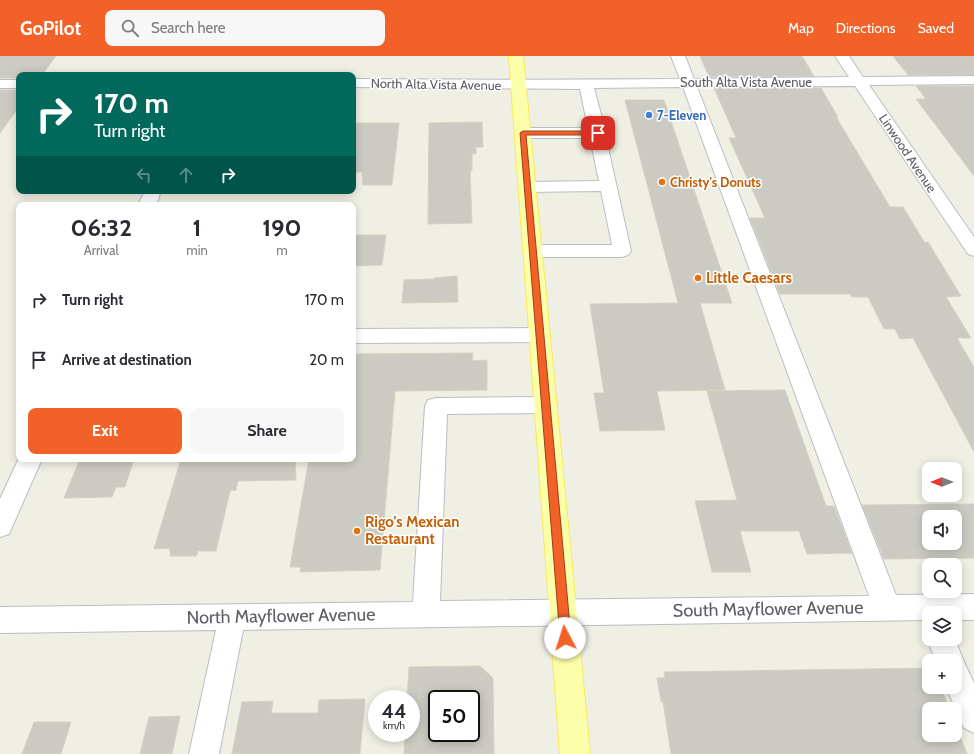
<!DOCTYPE html>
<meta charset="utf-8">
<style>
:root{--surface:#fff;--page:#f7f7f7;--text:#2b2b33;--muted:#7c7c81;--accent:#f16128}
body{margin:0;font-family:Cabin,sans-serif;background:var(--page);color:var(--text);height:100vh;display:flex;flex-direction:column;font-size:15px;white-space:nowrap}
*{box-sizing:border-box;margin:0}
p{font-size:13px;color:var(--muted)}
.icon{flex:none;width:22px;height:22px;fill:none;stroke:currentColor;stroke-width:2;stroke-linecap:round;stroke-linejoin:round}
.map{position:relative;flex:1;overflow:hidden}
.sheet{position:absolute;left:16px;top:146px;width:340px;height:260px;display:flex;flex-direction:column;background:var(--surface);border-radius:8px;box-shadow:0 2px 10px #0003}
.sheet>*{flex:none}
.top-card{position:absolute;left:16px;top:16px;width:340px;height:122px;border-radius:8px;box-shadow:0 2px 10px #0003;background:#00695c;color:#fff;overflow:hidden}
.needle{width:26px;rotate:270deg}
.controls{position:absolute;left:922px;top:406px;display:grid;gap:8px}
.controls a{display:grid;place-items:center;width:40px;height:40px;border-radius:8px;background:var(--surface);box-shadow:0 2px 10px #0003;font-size:20px}
.speed{position:absolute;left:368px;top:634px;display:flex;gap:8px;font-size:20px;font-weight:700;text-align:center}
.speed>*{display:grid;place-content:center;width:52px;height:52px;border-radius:50%;background:var(--surface);box-shadow:0 2px 10px #0003;line-height:1}
.speed small{font-size:10px;font-weight:400}
.speed .limit{border:2px solid #111;border-radius:6px;background:#fff;color:#111}
.pin{position:absolute;display:grid;place-items:center;width:34px;height:34px;color:#fff;margin:-17px;border-radius:8px;box-shadow:0 2px 6px #0006}
.me{position:absolute;width:44px;margin:-22px;rotate:355deg;stroke-linejoin:round;filter:drop-shadow(0 0 3px #0008)}
.turn{display:flex;align-items:center;gap:14px;height:84px;padding:0 12px;font-size:18px}
.turn .icon{width:52px;height:52px;stroke-width:2.5}
.turn b{display:block;font-size:28px;line-height:34px}
.lanes{display:flex;align-items:center;height:38px;padding:0 12px;background:#0003;justify-content:center;gap:20px;direction:ltr}
.lanes .off{opacity:.35}
.eta{display:flex;justify-content:space-evenly;align-items:center;height:68px;text-align:center}
.eta b{font-size:24px;font-weight:700;line-height:28px}
.cta{display:flex;gap:8px;margin-top:auto;padding:8px 12px}
.cta a{flex:1;height:46px;border-radius:8px;background:var(--accent);color:#fff;font-size:16px;font-weight:700;line-height:46px;text-align:center}
.cta a+a{background:var(--page);color:var(--text)}
ul{padding:0;list-style:none}
li{display:flex;align-items:center;gap:12px;height:60px;padding:0 12px}
li div{flex:1}
li b{display:block;font-size:15px}
li em{font-style:normal}
header{display:flex;align-items:center;gap:24px;box-sizing:border-box;height:56px;padding:0 20px;background:var(--accent);color:#fff}
header strong{font-size:19px}
nav{display:flex;gap:22px;margin-inline-start:auto;font-size:14px}
.search{width:280px;height:36px;background:var(--page);display:flex;align-items:center;gap:10px;box-sizing:border-box;padding:0 14px;border-radius:8px;color:var(--muted);font-size:15px}
.map>svg:first-child{display:block}
</style>
<header>
<strong>GoPilot</strong>
<div class="search"><svg class="icon" aria-label="search" viewBox="0 0 24 24"><circle cx="10" cy="10" r="6"/><path d="M15 15l6 6"/></svg>Search here</div>
<nav><a>Map</a><a>Directions</a><a>Saved</a></nav>
</header>
<div class="map">
<svg width="974" height="698" viewBox="0 0 974 698">
<rect width="100%" height="100%" fill="#efefe4"/>
<g fill="#cccbc3" stroke="#d4d2c2" fill-rule="evenodd">
<polygon points="0,0 56,0 42,19 19,19 19,22 0,22"/>
<polygon points="700,0 802,0 814,20 709,21"/>
<polygon points="893,0 974,0 974,19 908,19"/>
<polygon points="916,30 974,30 974,120 916,43 926,43"/>
<polygon points="714,32 821,32 838,61 836,61 890,151 903,151 925,187 928,186 961,240 946,241 971,282 957,282 974,311 974,396 913,282 900,283 895,273 884,273 868,241 852,241 850,238 780,238 750,162 765,162 729,82 736,82"/>
<polygon points="0,34 19,34 19,51 0,77"/>
<polygon points="625,44 664,44 732,247 700,247 725,334 657,335 665,374 600,375 594,337 604,337 590,248 678,247"/>
<polygon points="482,66 483,91 476,91 476,98 472,98 472,115 470,115 472,167 428,168 429,67"/>
<polygon points="357,67 399,67 392,129 363,129 362,116 353,116 353,72 356,72"/>
<polygon points="353,179 386,179 382,209 353,210"/>
<polygon points="457,220 458,246 402,247 404,224 434,223 434,222"/>
<polygon points="473,297 472,305 487,304 487,334 395,335 380,514 300,516 301,511 290,511 309,403 353,403 353,298"/>
<polygon points="785,334 826,450 834,450 852,497 807,498 799,475 740,475 751,516 712,516 695,445 737,444 707,335"/>
<polygon points="80,403 134,403 125,431 116,431 112,441 64,442"/>
<polygon points="181,403 295,403 296,424 238,425 236,434 230,435 216,495 198,495 196,500 170,500 171,495 169,495 170,492 154,493"/>
<path d="M974 448V502L884 503 862 449ZM929 461H955V487H929Z"/>
<path d="M480 610 493 622 494 698H404L405 677H411V643H407L409 611ZM437 643H471V677H437Z"/>
<polygon points="929,612 929,631 941,631 949,653 929,653 929,679 955,679 955,667 967,698 671,698 663,646 661,646 657,622 665,622 664,616"/>
<polygon points="365,643 360,698 232,698 242,646 273,645 271,657 318,657 319,644"/>
<polygon points="180,660 172,698 140,698 149,661"/>
<polygon points="34,666 71,666 61,698 22,698"/>
</g>
<g fill="none" stroke-linecap="round" stroke-linejoin="round">
<defs>
<g id="minor">
<path d="M671 0H685L694 23 849 21 835 0H849L863 21 974 20V28L869 29 974 181V200L968 198 855 30 697 31 896 539 974 538V564H955V557H929V564L243 574 219 698H189L216 574 0 577V551L413 546 425 350 428 344 436 342 546 341 554 343 557 349 554 355 546 357 447 358 440 545 869 540 683 31 594 32 606 77 605 78 631 195 628 199 622 201H533L527 199 524 195 527 191 533 189H612L601 135 527 136 521 135 519 131 521 127 527 126 599 125 590 82H523L518 80 515 77 518 74 523 72H588L580 33 353 31V23C462 24 571 24 680 23Z"/>
<rect x="0" y="24" width="19" height="8"/>
<polygon points="145,135 161,135 156,149 138,149"/>
<polygon points="540,272 547,274 550,279 547,284 540,286 353,287 353,273"/>
<polygon points="19,402 19,403 42,403 9,478 0,481 0,443"/>
<polygon points="929,579 929,583 955,583 964,606 974,627 974,677 964,672 946,631 955,631 955,605 936,605 927,583"/>
</g>
<polygon id="major" points="509,0 523,0 590,698 560,698"/>
</defs>
<use href="#minor" stroke="#bcbdc3" stroke-width="2"/>
<use href="#major" stroke="#f8eb55" stroke-width="2"/>
<use href="#minor" fill="#fff" fill-rule="evenodd"/>
<use href="#major" fill="#fcffa9" fill-rule="evenodd"/>
</g>
<polygon fill="#f16128" stroke="#9d3f1a" points="523,75 598,75 601,77 598,79 526,79 571,582 569,586 565,587 561,586 560,582 520,77"/>
<circle fill="#3f7fe0" stroke="#fff" stroke-width="1.5" cx="649" cy="59" r="4"/>
<g fill="#e8710a" stroke="#fff" stroke-width="1.5">
<circle cx="662" cy="126" r="4"/>
<circle cx="698" cy="222" r="4"/>
<circle cx="357" cy="475" r="4"/>
</g>
<g text-anchor="middle" stroke-width="3" stroke-linejoin="round" paint-order="stroke">
<g font-size="13" fill="#5c5e65" stroke="#fff">
<text x="746" y="31">South Alta Vista Avenue</text>
<text transform="translate(436 28) rotate(1)" y="5">North Alta Vista Avenue</text>
<text transform="translate(908 97) rotate(56)" y="5">Linwood Avenue</text>
</g>
<g font-size="13" font-weight="bold" fill="#366cbe" stroke="#fff" text-anchor="start">
<text x="657" y="64">7-Eleven</text>
</g>
<g font-size="13" font-weight="bold" fill="#c56008" stroke="#fff" text-anchor="start">
<text x="670" y="131">Christy's Donuts</text>
</g>
<g font-size="15" font-weight="bold" fill="#c56008" stroke="#fff" text-anchor="start">
<text x="706" y="227">Little Caesars</text>
<text x="365" y="471">Rigo's Mexican<tspan x="365" dy="17">Restaurant</tspan></text>
</g>
<g font-size="18" fill="#5c5e65" stroke="#fff">
<text transform="translate(768 553) rotate(-1)" y="6">South Mayflower Avenue</text>
<text transform="translate(281 560) rotate(-1)" y="6">North Mayflower Avenue</text>
</g>
</g>
</svg>
<div class="controls">
<a><svg class="needle" viewBox="-14 -14 28 28"><path d="M0-13l5 13h-10z" fill="#e53935"/><path d="M0 13l5-13h-10z" fill="#7c7c81"/></svg></a>
<a><svg class="icon" aria-label="sound" viewBox="0 0 24 24"><path d="M4 9h4l5-4v14l-5-4H4zM17 9q2 3 0 6"/></svg></a>
<a><svg class="icon" aria-label="search" viewBox="0 0 24 24"><circle cx="10" cy="10" r="6"/><path d="M15 15l6 6"/></svg></a>
<a><svg class="icon" aria-label="layers" viewBox="0 0 24 24"><path d="M12 4l9 5-9 5-9-5zM3 14l9 5 9-5"/></svg></a>
<a>+</a>
<a>−</a>
</div>
<div class="speed"><div>44<small>km/h</small></div><div class="limit">50</div></div>
<div class="pin" style="left:598px;top:77px;background:#d93025"><svg class="icon" aria-label="arrive" viewBox="0 0 24 24"><path d="M6 21V4h12l-3 4 3 4H6"/></svg></div>
<svg class="me" style="left:565px;top:582px" viewBox="-20 -20 40 40"><circle r="19" fill="#fff"/><path d="M0-13L10 11 0 6-10 11z" fill="#f16128"/></svg>
<div class="top-card">
<div class="turn"><svg class="icon" aria-label="right" viewBox="0 0 24 24"><path d="M7 20v-9h11M14 6l5 5-5 5"/></svg><div><b>170 m</b>Turn right</div></div>
<div class="lanes"><svg class="icon off" aria-label="left" viewBox="0 0 24 24"><path d="M17 20v-9H6M10 6l-5 5 5 5"/></svg><svg class="icon off" aria-label="ahead" viewBox="0 0 24 24"><path d="M12 20V5M6 11l6-6 6 6"/></svg><svg class="icon" aria-label="right" viewBox="0 0 24 24"><path d="M7 20v-9h11M14 6l5 5-5 5"/></svg></div>
</div>
<section class="sheet">
<div class="eta">
<div><b>06:32</b><p>Arrival</p></div>
<div><b>1</b><p>min</p></div>
<div><b>190</b><p>m</p></div>
</div>
<ul>
<li><svg class="icon" aria-label="right" viewBox="0 0 24 24"><path d="M7 20v-9h11M14 6l5 5-5 5"/></svg><div><b>Turn right</b></div><em>170 m</em></li>
<li><svg class="icon" aria-label="arrive" viewBox="0 0 24 24"><path d="M6 21V4h12l-3 4 3 4H6"/></svg><div><b>Arrive at destination</b></div><em>20 m</em></li>
</ul>
<div class="cta"><a>Exit</a><a>Share</a></div>
</section>
</div>
